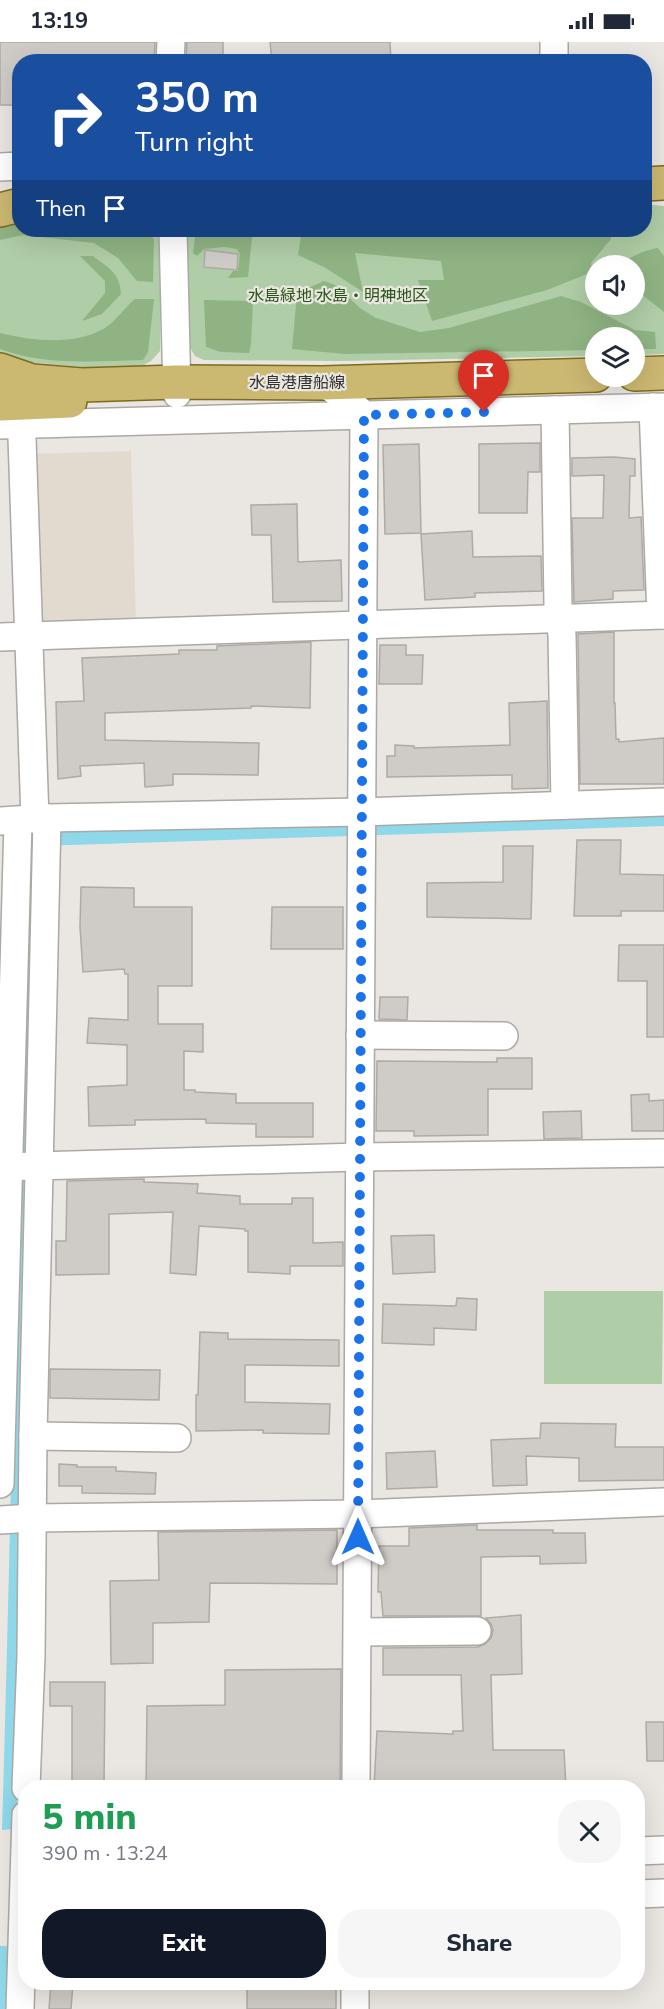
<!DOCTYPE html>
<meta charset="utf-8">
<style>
:root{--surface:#fff;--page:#f6f6f7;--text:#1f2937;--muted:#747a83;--accent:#111827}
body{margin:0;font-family:"Nunito Sans","Noto Sans JP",sans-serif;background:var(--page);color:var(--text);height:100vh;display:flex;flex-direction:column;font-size:22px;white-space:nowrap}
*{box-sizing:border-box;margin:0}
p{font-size:20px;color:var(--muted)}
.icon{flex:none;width:33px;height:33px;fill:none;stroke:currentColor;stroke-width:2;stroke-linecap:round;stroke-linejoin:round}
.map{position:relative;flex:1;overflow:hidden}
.sheet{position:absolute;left:18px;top:1738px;width:627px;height:210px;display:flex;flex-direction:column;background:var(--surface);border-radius:24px;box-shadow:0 6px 24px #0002}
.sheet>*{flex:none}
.banner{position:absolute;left:12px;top:12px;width:640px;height:183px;border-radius:24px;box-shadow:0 6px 24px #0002;background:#1a4fa0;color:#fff;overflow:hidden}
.controls{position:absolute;left:585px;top:213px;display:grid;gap:12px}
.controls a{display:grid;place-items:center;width:60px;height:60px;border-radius:50%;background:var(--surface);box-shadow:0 6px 24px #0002;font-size:30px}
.pin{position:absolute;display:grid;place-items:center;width:51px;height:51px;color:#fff;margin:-62px -26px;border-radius:50% 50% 50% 0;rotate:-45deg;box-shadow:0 0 6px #0007}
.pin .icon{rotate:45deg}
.me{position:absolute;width:66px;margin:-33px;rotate:0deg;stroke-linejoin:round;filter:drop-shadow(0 0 4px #0008)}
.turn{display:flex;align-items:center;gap:21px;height:126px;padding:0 24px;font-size:27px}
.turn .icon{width:78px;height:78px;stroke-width:2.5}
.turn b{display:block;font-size:42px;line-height:51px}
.then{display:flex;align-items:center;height:57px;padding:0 24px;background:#0003;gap:12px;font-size:22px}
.round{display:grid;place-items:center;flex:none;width:63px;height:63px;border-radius:24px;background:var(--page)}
.overview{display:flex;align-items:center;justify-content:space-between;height:102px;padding:0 24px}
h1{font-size:36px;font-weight:800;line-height:45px;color:#1e9e55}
.button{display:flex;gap:12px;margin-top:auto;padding:12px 24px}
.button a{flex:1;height:69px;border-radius:24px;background:var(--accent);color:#fff;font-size:24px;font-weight:800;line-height:69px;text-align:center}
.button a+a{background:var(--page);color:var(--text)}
.status{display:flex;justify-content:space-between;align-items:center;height:42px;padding:0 30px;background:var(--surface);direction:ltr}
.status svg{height:16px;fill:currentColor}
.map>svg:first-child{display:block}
</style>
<div class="status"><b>13:19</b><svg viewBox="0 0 49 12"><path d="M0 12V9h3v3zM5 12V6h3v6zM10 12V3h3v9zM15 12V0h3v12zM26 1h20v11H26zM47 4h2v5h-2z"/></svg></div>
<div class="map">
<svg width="664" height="1967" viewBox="0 0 664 1967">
<rect width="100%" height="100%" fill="#eae6e1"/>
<polygon fill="#e3dacf" points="131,409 136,581 36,584 31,412"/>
<g fill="#afcda6" fill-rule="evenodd">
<path d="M645 162 664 164V312L635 313 634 296H596L595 314 341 319 204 318 195 314 188 302V188H645ZM596 224H634V262H596Z"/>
<polygon points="0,175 20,188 157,188 161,191 160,309 151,319 140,325 84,325 26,320 0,310"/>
<polygon points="544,1249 663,1249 662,1342 544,1342"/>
</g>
<g fill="#8fb383">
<polygon points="0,179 19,179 20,188 145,188 154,197 153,240 137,239 118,216 94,201 23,193 0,198"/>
<polygon points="196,188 259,188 252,196 248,235 228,236 233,229 238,229 240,212 237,207 224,205 204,207 197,214 193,211"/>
<polygon points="302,188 611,188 611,197 591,221 592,230 547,248 432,279 418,238 444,238 441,219 355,211 363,250 324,225 298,213"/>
<path d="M658 206 664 214V270L635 247 634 224 622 223C628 215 648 207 658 206Z"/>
<path d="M80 214H93C109 226 120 231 121 252L102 272 82 279 105 251V239Z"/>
<polygon points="324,239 335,243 360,266 376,276 420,290 449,286 561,254 581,260 635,288 655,290 656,307 635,307 634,296 596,296 595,308 345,312 292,307 297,251"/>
<path d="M135 257H154L148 310 143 318C95 319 46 324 0 307V291C33 299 75 304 105 286 116 279 125 265 135 257Z"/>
<polygon points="204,258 253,259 251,302 249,311 221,310 206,305"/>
</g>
<g fill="#8ed8ea">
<path d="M664 770V784L39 804 29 1124 17 1787 2 1788C12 1455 17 1123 27 790Z"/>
<polygon points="0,1904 13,1904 11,1967 0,1967"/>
</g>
<g fill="#cfcbc6" stroke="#aeaba6" stroke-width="1.5">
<polygon points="0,0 155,0 154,20 20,20 20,63 0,63"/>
<polygon points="187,0 223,0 223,20 186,20"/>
<polygon points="270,0 390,0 391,20 272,20"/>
<polygon points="205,208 238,212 237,228 204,225"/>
<polygon points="540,401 540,430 528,430 527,471 479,471 479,402"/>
<polygon points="419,402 421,491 385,492 383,403"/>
<polygon points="614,415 635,417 635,434 630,434 629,476 641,475 644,548 613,549 613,557 574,560 572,476 603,476 604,433 572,434 572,416"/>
<polygon points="297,462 298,520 341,518 342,559 273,560 271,493 252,493 251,463"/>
<polygon points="472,489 473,515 541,514 542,549 475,551 475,555 425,558 421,492"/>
<polygon points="614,590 614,661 615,661 616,697 619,697 619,700 664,696 664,742 580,742 578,592"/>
<polygon points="311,600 310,666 251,664 251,666 105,671 105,698 259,701 258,733 173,732 173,743 145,745 144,721 80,724 81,734 58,737 56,660 84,659 82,616 179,612 179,608 217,608 217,604"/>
<polygon points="380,603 406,603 406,613 423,613 422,642 379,642"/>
<polygon points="547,659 548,746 512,747 512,733 387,735 387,714 395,714 395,703 414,704 414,706 510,703 509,661"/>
<polygon points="577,798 621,798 620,832 664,833 664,869 621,869 621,874 574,874"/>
<polygon points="503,804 533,804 531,877 427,875 427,841 503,840"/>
<polygon points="81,845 134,846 134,865 192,865 192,944 158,944 158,982 203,982 203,1010 184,1009 184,1048 195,1048 195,1050 236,1052 236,1061 313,1061 313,1095 256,1095 256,1082 206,1081 206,1077 135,1078 135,1083 89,1084 88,1045 127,1043 127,1003 87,1001 89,976 128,978 128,932 125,932 124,927 83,930 80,885"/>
<polygon points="272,865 343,865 343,907 271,907"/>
<polygon points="619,903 664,903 664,995 647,995 647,939 618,939"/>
<polygon points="380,955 408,955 407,978 379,977"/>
<polygon points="497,1016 532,1016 532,1047 488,1047 488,1093 414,1094 414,1089 376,1089 377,1019 497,1020"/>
<polygon points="649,1052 649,1059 664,1058 664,1089 632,1089 631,1053"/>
<polygon points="581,1069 582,1096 544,1097 543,1070"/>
<polygon points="144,1137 144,1140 198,1142 197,1151 240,1154 240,1162 292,1162 292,1156 313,1156 313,1201 343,1200 343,1224 290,1224 290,1232 248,1230 248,1189 245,1189 245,1187 199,1184 196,1233 170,1231 173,1170 109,1172 109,1232 56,1233 56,1199 66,1199 67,1139"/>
<polygon points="434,1193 435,1230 393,1232 391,1194"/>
<polygon points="457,1256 477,1257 476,1288 434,1286 434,1303 382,1301 383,1262 456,1264"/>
<polygon points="200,1290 228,1291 228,1297 339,1298 339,1324 245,1323 245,1360 330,1362 329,1392 263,1391 263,1388 196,1389 196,1353 198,1353"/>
<polygon points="50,1327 160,1328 159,1358 50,1356"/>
<polygon points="541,1381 616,1382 615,1405 664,1405 664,1438 579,1439 579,1416 526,1414 527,1443 493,1444 491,1398 540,1396"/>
<polygon points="435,1409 437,1445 387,1447 386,1411"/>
<polygon points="59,1422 77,1423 77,1425 116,1425 116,1429 156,1431 155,1452 82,1451 82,1444 59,1444"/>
<polygon points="477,1483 477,1488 553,1488 553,1491 585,1491 586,1521 540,1522 540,1514 481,1515 481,1574 383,1574 381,1550 378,1550 379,1504 409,1504 409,1486"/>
<polygon points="337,1488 337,1542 210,1541 209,1580 153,1581 153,1621 111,1622 110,1539 159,1538 158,1490"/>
<polygon points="521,1573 522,1632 491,1633 493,1708 564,1708 566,1746 374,1745 377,1689 453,1692 453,1689 463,1689 461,1633 383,1633 383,1606 478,1605 485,1602 491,1596 493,1588 491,1582 486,1576"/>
<polygon points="341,1627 340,1746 146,1746 147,1664 225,1663 225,1628"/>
<polygon points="50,1640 105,1640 104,1746 72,1746 72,1664 50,1664"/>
<polygon points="646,1680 664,1680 664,1719 647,1719"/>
<polygon points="51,1941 73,1941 71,1967 49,1967"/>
<rect x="247" y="1941" width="89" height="26"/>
</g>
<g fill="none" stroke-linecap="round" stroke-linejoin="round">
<defs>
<g id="minor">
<polyline points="554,0 554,20"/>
<polyline points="170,20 171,0"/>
<polyline points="0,125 20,124"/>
<polyline points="173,188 177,352"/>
<polyline points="323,341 345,355 364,373 356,1746"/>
<polyline points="653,365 661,573"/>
<polyline points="555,368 558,563 562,593 565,763"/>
<polyline points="0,383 664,365"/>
<polyline points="0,595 664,573"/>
<polyline points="35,777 22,396 23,383 36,371"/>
<polyline points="0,779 47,776 361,770 664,760"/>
<polyline points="360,993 504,994"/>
<polyline points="0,1125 359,1115 664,1111"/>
<polyline points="33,1394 177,1396"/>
<polyline points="0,1442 18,779"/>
<polyline points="0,1478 32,1476 358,1472 664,1460"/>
<polyline points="359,1590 477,1589"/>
<polyline points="26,1746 31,1614 33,1394 47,776"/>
<polyline points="638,1809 664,1808"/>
<polyline points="638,1852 664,1851"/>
<polyline points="20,1967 26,1773"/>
<polyline points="355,1967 355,1941"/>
</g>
<g id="major">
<polyline points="645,142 664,141"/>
<polyline points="0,168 20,163"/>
<polyline points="0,328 32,339 82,343 177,340 323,341 596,333"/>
<polyline points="634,332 664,331"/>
<polyline points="0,362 70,359"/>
</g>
</defs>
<use href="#minor" stroke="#aca8a3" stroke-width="30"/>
<use href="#major" stroke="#7f691c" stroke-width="36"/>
<use href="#minor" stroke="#fff" stroke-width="27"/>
<use href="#major" stroke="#cbb871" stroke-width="33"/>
</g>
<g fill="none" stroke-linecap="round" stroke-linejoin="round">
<polyline stroke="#1a73e8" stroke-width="10" stroke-dasharray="0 18" points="358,1495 364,373 484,370"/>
</g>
<g text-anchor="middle" stroke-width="4.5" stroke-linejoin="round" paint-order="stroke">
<g font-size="16" fill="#275413" stroke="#eae6e1">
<text x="338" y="259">水島緑地 水島・明神地区</text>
</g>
<g font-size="16" fill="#32302e" stroke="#eae6e1">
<text x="297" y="346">水島港唐船線</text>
</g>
</g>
</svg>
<div class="controls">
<a><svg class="icon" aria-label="sound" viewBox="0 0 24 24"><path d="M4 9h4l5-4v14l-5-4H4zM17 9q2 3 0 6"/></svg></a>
<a><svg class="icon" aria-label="layers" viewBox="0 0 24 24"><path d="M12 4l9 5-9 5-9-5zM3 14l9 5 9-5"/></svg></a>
</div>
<div class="pin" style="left:484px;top:370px;background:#d93025"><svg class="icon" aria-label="arrive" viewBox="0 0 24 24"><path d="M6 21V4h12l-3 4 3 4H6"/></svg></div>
<svg class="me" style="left:358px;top:1495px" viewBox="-20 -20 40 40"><path d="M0-17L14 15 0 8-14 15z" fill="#1a73e8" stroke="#fff" stroke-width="4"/></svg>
<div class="banner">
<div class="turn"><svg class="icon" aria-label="right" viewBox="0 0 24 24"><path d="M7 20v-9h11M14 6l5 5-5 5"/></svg><div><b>350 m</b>Turn right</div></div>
<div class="then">Then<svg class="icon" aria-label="arrive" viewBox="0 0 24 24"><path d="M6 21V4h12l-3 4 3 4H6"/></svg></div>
</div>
<section class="sheet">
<div class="overview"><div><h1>5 min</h1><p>390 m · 13:24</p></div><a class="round"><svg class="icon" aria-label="close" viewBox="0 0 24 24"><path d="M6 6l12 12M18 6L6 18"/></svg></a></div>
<div class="button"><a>Exit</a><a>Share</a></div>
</section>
</div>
